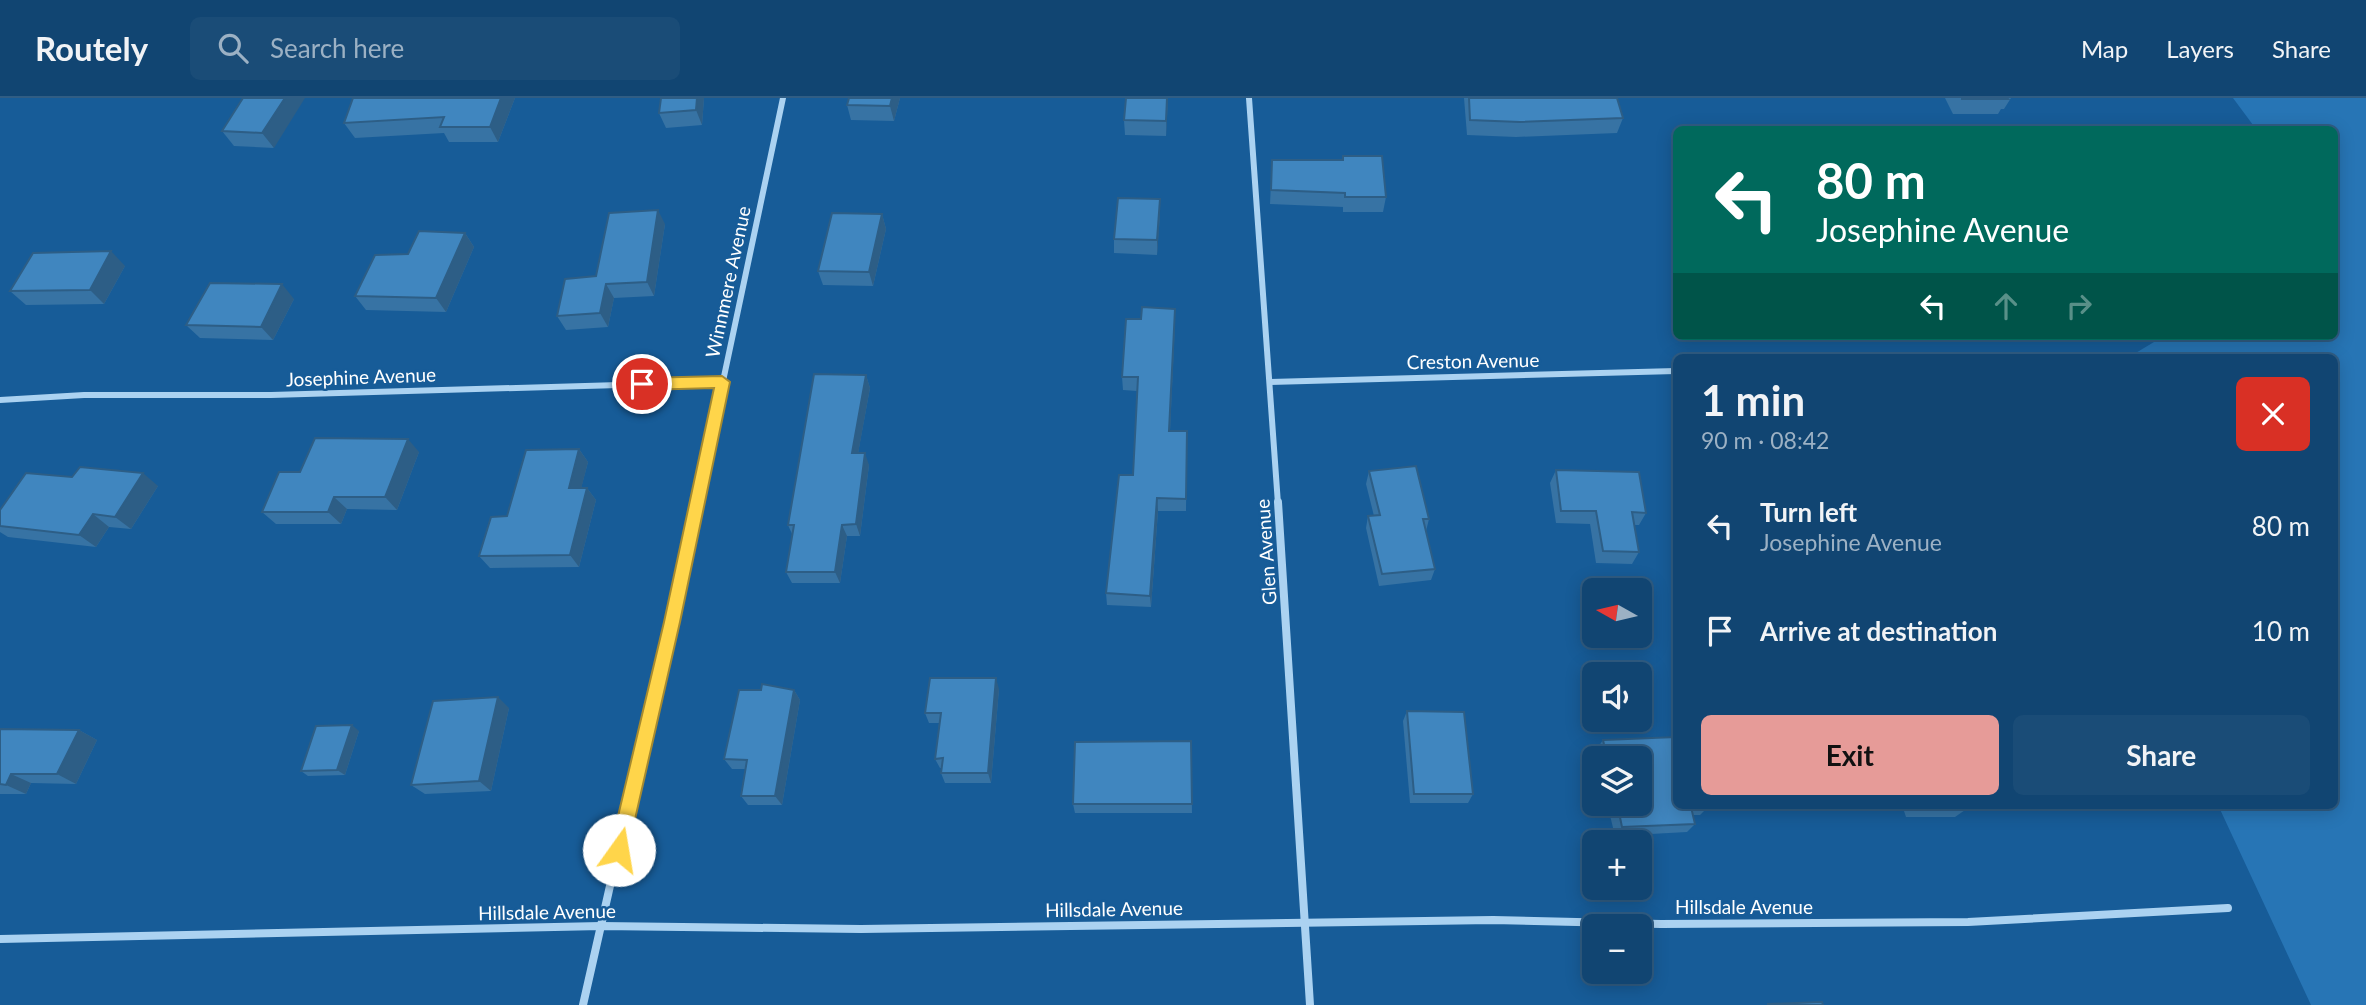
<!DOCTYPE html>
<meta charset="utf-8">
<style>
:root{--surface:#114572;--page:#1a4c77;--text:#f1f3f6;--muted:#9cb1c4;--line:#305d84;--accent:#e69b98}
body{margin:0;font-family:Lato,sans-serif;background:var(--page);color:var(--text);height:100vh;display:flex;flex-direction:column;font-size:26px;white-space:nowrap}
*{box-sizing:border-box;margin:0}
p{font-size:23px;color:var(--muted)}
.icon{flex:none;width:38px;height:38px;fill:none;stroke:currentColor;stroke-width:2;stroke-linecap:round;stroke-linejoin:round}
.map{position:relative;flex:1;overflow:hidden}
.drawer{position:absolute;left:1673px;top:256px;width:665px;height:455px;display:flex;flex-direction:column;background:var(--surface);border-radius:10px;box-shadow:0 4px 18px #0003,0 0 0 2px var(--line)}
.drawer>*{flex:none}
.banner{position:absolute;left:1673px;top:28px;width:665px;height:214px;border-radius:10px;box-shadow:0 4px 18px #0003,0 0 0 2px var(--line);background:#00695c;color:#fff;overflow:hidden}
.needle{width:46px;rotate:278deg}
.buttons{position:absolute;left:1582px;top:480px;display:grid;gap:14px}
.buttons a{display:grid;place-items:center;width:70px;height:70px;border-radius:10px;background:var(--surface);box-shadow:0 4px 18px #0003,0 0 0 2px var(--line);font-size:35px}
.pin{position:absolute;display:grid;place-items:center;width:60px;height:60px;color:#fff;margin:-30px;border:4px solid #fff;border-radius:50%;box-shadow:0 2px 7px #0007}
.me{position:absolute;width:77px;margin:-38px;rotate:13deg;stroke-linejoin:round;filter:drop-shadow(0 0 5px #0008)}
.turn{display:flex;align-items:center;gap:24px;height:147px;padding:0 28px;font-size:32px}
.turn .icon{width:91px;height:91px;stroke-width:2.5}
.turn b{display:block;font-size:49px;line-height:60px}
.lanes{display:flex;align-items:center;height:66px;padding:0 28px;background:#0003;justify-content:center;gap:35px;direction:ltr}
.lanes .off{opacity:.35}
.round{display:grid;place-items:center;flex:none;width:74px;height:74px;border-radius:10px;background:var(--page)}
.head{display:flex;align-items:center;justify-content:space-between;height:119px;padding:0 28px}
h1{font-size:42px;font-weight:700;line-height:52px}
.action{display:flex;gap:14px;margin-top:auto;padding:14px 28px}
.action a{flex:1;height:80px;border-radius:10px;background:var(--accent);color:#111;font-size:28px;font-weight:700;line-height:80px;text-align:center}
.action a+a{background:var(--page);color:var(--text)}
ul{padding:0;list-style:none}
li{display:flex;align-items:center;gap:21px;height:105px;padding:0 28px}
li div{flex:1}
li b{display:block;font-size:26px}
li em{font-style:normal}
header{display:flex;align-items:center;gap:42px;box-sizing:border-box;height:98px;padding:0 35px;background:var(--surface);border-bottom:2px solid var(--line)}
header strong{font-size:33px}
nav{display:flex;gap:38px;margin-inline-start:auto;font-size:24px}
.search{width:490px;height:63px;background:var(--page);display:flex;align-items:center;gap:18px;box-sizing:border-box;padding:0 24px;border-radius:10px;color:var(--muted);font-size:26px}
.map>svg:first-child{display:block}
</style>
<header>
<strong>Routely</strong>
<div class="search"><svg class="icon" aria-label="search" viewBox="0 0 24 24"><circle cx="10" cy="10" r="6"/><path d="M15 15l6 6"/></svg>Search here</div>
<nav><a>Map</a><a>Layers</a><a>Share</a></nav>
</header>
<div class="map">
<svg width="2366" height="907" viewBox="0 0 2366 907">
<rect width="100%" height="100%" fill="#175c98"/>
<polygon fill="#2775b5" points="2233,0 2366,0 2366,907 2311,907 2218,707 2334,707 2334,259 2129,259 2164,238 2334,238 2334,32 2256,31"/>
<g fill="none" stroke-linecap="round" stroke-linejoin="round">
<g stroke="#abd2f1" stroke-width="6">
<polyline points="1249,0 1278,406"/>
<polyline points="1270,284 1676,273"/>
<polyline points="0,302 84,297 271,297 722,284"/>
<polyline points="697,406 783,0"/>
</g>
<g stroke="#abd2f1" stroke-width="8">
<polyline points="1278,404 1310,907"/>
<polyline points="0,841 601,828 861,831 1493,822 1661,826 1968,824 2228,810"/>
<polyline points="583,907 697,404"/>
</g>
</g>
<g fill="#3773a4">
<polygon points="243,0 274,50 234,48 222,33"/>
<polygon points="353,0 515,0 498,44 449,44 444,35 355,40 344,25"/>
<polygon points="661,0 704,0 702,27 666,30 659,15"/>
<polygon points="900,0 894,23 851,22 847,7"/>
<polygon points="1126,0 1168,0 1166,38 1125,37 1124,22"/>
<polygon points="1464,0 1617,0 1623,20 1617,35 1516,39 1467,37"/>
<polygon points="1945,0 2011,0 2004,11 2001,11 1998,16 1953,16"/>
<polygon points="1343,58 1386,99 1383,114 1343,114 1343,109 1270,106 1272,62 1342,62"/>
<polygon points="1160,101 1160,116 1157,157 1114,155 1114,141"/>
<polygon points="882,116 886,131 873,188 823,187 818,173"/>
<polygon points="665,126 654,198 614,200 608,229 566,232 557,218 596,178"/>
<polygon points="465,135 474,149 446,214 366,212 355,198"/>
<polygon points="125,168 104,206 26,207 10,193"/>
<polygon points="294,201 273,242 200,240 186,227"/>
<polygon points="1175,225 1170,333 1187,333 1186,413 1158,413 1151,509 1107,507 1106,495 1133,377 1137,293 1123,292 1122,279"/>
<polygon points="866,277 870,290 858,355 869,367 860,438 847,438 840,485 792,485 786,474 792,436 788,427"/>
<polygon points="579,351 588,364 581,390 587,390 596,402 579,469 490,470 479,458 507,418"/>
<polygon points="419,354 397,412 347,411 341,426 276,426 262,414"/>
<polygon points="1556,372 1646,415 1639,427 1634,427 1639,454 1632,466 1596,465 1590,426 1556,425 1550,385"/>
<polygon points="1369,373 1429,421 1426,433 1435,471 1431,482 1379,488 1366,430 1368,418 1374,418 1366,386"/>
<polygon points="72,379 158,388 131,431 109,429 96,449 8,439 0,434 0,412"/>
<polygon points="999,591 991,685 945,685 941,675 942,670 940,670 935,661 939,625 929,625 925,615"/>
<polygon points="794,592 800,602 782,707 748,707 741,698 746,671 732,671 724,661"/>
<polygon points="509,610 491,693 425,696 411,687"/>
<polygon points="1407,613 1473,696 1468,705 1410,705 1403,623"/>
<polygon points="0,631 79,632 97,642 76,686 31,685 26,696 0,696"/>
<polygon points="359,633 345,677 308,678 301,673"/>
<polygon points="1676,639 1676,707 1708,707 1709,708 1700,717 1693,717 1695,726 1687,734 1615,738 1607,705 1640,705 1640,660 1597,660 1596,652 1603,642"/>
<polygon points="1191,643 1192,715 1075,715 1073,706"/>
<polygon points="1902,707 1967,707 1968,710 1955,719 1906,719"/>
</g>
<g fill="#2d5e86">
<polygon points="285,0 305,0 274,50 262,35"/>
<polygon points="501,0 515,0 498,44 490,29"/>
<polygon points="697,0 704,0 702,27 696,12"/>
<polygon points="892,0 900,0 894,23 890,8"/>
<polygon points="1167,0 1168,0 1166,38 1166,23"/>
<polygon points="1160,101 1160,116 1157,157 1157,142"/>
<polygon points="658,112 665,126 654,198 647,184"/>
<polygon points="882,116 886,131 873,188 869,174"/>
<polygon points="465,135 474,149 446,214 436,200"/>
<polygon points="111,153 125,168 104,206 90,192"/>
<polygon points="282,186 294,201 273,242 261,229"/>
<polygon points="606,186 614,200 608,229 600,215"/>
<polygon points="1175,211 1175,225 1169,346 1169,333"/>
<polygon points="866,277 870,290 856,367 852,355"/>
<polygon points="408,341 419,354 397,412 385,399"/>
<polygon points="579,351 588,364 578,403 569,390"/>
<polygon points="865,355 869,367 860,438 856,426"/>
<polygon points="143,375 158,388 131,431 115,419"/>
<polygon points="587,390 596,402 579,469 570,457"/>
<polygon points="334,399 347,411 341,426 328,414"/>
<polygon points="1157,400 1158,413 1151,509 1150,498"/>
<polygon points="93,416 109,429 96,449 79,437"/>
<polygon points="842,427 847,438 840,485 835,474"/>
<polygon points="996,580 999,591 991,685 988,675"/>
<polygon points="794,592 800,602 782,707 775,698"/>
<polygon points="498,599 509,610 491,693 479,683"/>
<polygon points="352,627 359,633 345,677 337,672"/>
<polygon points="79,632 97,642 76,686 57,676"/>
<polygon points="11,676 31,685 26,696 6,687"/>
</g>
<g fill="#4086bf" stroke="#2d5e86" stroke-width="2">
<polygon points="243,0 285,0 262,35 222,33"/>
<polygon points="353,0 501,0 490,29 440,29 444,19 344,25"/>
<polygon points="661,0 697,0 696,12 659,15"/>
<polygon points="849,0 892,0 890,8 847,7"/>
<polygon points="1126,0 1167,0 1166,23 1124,22"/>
<polygon points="1469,0 1617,0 1623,20 1520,24 1470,22"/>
<polygon points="1962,0 2007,0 2008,1 1962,1"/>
<polygon points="1343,58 1382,58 1386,99 1345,99 1345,95 1271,92 1272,62 1343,62"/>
<polygon points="1118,100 1160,101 1157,142 1114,141"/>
<polygon points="658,112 647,184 606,186 600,215 557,218 565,181 596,178 609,115"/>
<polygon points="832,115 882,116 869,174 818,173"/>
<polygon points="419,133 465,135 436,200 355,198 375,157 408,156"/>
<polygon points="111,153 90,192 10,193 33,155"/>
<polygon points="210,185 282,186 261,229 186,227"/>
<polygon points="1142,209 1175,211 1169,333 1187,333 1186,401 1157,400 1150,498 1106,495 1119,377 1133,377 1138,279 1122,279 1126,221 1141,221"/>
<polygon points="814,276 866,277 852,355 865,355 856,426 842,427 835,474 786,474 794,427 788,427"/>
<polygon points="315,340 408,341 385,399 334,399 328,414 262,414 279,374 300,374"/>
<polygon points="579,351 569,390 587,390 570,457 479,458 491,419 507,418 526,352"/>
<polygon points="1416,368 1429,421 1423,421 1435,471 1382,476 1368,418 1380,417 1369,373"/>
<polygon points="80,369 143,375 115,419 93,416 79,437 0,428 0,412 26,375 72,379"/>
<polygon points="1556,372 1639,374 1646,415 1632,414 1639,454 1603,453 1596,413 1561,413"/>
<polygon points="930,580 996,580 988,675 941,675 943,660 935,661 941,615 925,615"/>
<polygon points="762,586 794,592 775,698 741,698 747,662 724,661 739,592 761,592"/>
<polygon points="498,599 479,683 411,687 433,603"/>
<polygon points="1407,613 1464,614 1473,696 1414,696"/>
<polygon points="352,627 337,672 301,673 316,628"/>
<polygon points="0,631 79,632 57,676 11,676 6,687 0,686"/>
<polygon points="1676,639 1676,707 1708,707 1709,708 1691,709 1695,726 1622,729 1617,705 1640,705 1640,660 1607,660 1603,642"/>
<polygon points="1191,643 1192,706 1073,706 1075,644"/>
<polygon points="1917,707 1967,707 1968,710 1918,710"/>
<polygon points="1822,904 1823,907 1768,907 1768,906"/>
</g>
<polygon fill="#ffd54a" stroke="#a68a30" stroke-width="2" points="722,278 730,284 680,524 628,752 625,758 619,761 613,758 610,752 664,524 714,290 642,292 635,286 642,280"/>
<g text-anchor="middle" stroke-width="5" stroke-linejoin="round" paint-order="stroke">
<g font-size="19" fill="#fff" stroke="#175c98">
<text transform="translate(728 184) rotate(-78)" y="7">Winnmere Avenue</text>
<text transform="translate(1473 263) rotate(-1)" y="7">Creston Avenue</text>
<text transform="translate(361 279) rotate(-2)" y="7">Josephine Avenue</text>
<text transform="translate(1266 454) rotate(-94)" y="7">Glen Avenue</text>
<text x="1744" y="816">Hillsdale Avenue</text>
<text transform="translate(1114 811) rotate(-1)" y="7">Hillsdale Avenue</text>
<text transform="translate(547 814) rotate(-1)" y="7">Hillsdale Avenue</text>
</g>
</g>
</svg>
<div class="buttons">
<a><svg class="needle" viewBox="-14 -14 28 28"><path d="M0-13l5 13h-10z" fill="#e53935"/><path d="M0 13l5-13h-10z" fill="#9cb1c4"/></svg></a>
<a><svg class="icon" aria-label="sound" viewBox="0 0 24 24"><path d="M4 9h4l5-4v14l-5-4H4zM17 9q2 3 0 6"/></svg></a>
<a><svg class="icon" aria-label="layers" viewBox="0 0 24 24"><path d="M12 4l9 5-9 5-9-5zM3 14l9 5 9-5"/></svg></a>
<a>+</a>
<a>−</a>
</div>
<div class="pin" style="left:642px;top:286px;background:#d93025"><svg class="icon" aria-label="arrive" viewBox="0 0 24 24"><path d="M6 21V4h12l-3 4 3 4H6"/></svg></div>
<svg class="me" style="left:619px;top:752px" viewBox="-20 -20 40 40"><circle r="19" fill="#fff"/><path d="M0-13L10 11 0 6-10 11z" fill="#ffd54a"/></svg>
<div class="banner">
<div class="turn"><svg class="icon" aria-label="left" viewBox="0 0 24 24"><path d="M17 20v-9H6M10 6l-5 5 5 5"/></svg><div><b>80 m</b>Josephine Avenue</div></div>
<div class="lanes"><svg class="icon" aria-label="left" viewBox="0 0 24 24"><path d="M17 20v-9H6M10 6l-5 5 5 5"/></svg><svg class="icon off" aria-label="ahead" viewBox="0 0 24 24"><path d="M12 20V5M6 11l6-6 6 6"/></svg><svg class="icon off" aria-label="right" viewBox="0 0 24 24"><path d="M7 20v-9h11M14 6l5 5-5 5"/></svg></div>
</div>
<section class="drawer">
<div class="head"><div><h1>1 min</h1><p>90 m · 08:42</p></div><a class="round" style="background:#d93025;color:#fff"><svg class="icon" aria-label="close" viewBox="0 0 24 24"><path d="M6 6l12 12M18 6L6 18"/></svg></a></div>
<ul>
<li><svg class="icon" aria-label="left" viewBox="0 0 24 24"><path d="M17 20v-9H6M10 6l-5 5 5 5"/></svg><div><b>Turn left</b><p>Josephine Avenue</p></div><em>80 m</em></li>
<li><svg class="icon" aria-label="arrive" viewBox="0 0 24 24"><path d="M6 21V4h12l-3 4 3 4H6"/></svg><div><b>Arrive at destination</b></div><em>10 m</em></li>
</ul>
<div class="action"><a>Exit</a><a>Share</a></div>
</section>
</div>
